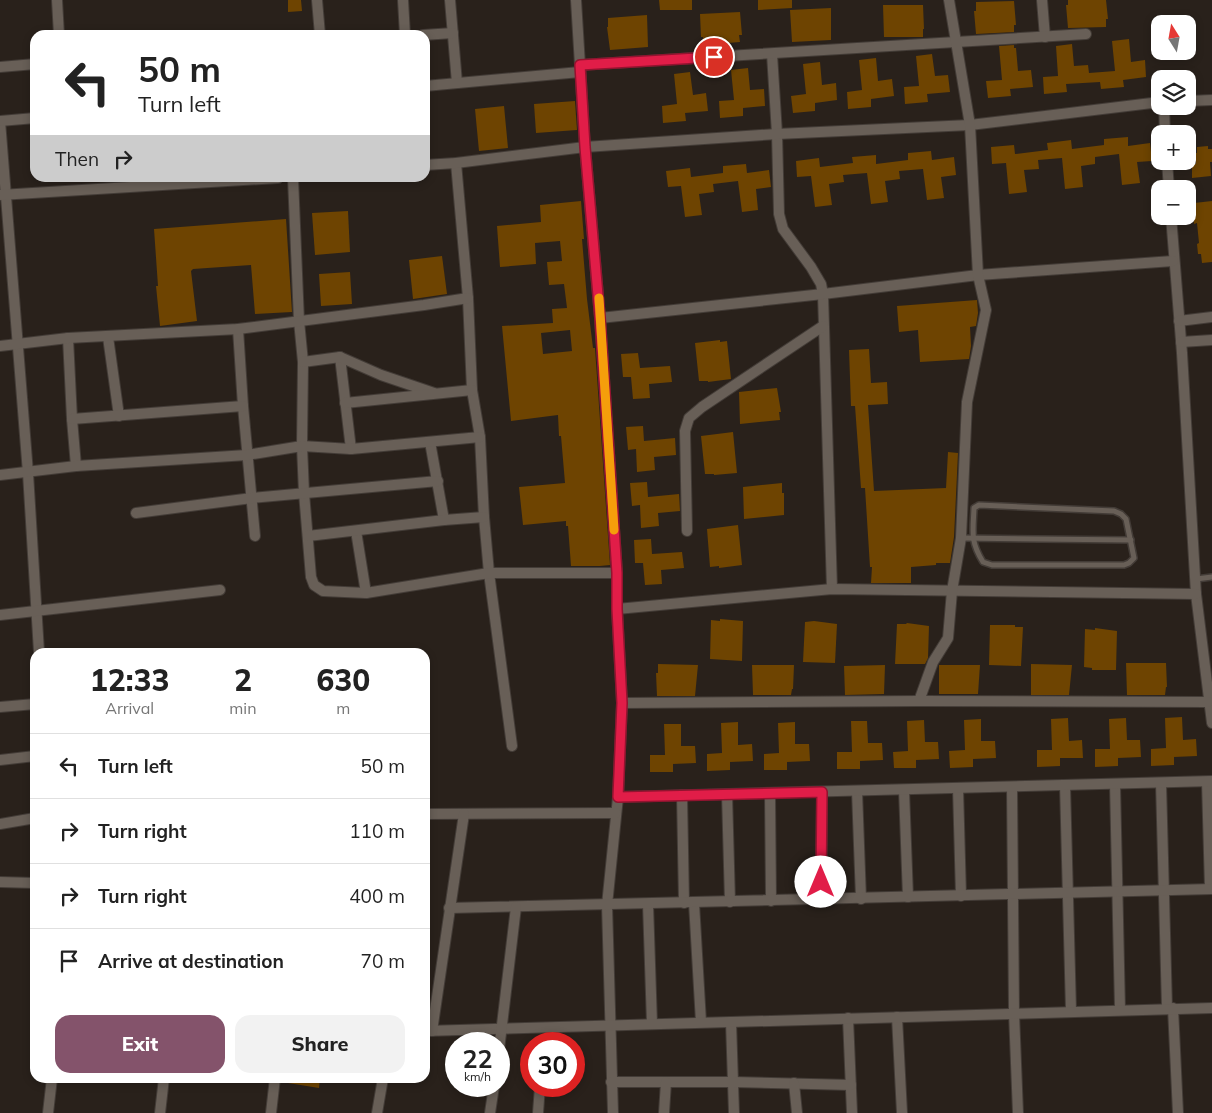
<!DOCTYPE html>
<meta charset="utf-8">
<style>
:root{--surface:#fff;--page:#f2f2f2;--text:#222;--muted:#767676;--line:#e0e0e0;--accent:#84536b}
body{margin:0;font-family:Mulish,sans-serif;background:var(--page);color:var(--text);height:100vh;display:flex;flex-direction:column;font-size:19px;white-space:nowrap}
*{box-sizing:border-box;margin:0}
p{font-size:16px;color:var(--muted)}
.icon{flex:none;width:28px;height:28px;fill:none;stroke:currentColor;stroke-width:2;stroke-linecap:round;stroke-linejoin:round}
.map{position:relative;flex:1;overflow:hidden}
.details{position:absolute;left:30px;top:648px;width:400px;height:435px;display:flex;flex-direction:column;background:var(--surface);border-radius:15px;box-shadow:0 2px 8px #0003}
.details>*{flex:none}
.top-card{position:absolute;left:30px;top:30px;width:400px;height:152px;border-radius:15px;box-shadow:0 2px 8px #0003;background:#fff;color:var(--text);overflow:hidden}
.needle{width:32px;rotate:349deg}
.tools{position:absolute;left:1151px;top:15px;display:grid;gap:10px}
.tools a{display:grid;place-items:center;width:45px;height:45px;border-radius:10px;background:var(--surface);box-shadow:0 2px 8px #0003;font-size:25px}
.speed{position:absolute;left:445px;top:1032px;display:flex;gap:10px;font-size:25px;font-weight:700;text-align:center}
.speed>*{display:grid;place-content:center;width:65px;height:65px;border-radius:50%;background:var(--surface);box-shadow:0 2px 8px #0003;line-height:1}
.speed small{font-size:12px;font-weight:400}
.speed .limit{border:8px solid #d22;background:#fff;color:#111}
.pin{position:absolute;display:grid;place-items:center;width:42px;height:42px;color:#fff;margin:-21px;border:2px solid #fff;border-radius:50%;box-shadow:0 1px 5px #0007}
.me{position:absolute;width:55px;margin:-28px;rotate:0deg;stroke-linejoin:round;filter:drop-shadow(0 0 4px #0008)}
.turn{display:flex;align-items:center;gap:18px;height:105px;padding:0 25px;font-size:22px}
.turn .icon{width:65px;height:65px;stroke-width:2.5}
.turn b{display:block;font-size:35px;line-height:42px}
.then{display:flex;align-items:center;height:48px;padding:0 25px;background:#0003;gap:10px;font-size:19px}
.eta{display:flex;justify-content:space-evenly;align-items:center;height:85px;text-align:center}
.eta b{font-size:30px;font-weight:800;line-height:35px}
.cta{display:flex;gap:10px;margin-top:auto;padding:10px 25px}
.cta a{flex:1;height:58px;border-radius:15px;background:var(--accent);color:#fff;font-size:20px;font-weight:800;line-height:58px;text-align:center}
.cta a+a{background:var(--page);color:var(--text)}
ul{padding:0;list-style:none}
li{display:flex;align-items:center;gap:15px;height:65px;padding:0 25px;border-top:1px solid var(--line)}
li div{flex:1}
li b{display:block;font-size:19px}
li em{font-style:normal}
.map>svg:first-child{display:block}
</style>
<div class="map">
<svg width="1212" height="1113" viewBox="0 0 1212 1113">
<rect width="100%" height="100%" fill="#29211b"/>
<g fill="#6e4401" fill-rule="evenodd">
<polygon points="288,0 301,0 302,11 288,12"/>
<polygon points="659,0 692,0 692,10 660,10"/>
<polygon points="758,0 792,0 792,8 758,10"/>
<polygon points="1068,0 1106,0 1108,19 1106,19 1106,27 1068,28 1066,5 1068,5"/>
<polygon points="1014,1 1016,25 1014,25 1014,32 976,34 974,11 976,11 976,2"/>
<polygon points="883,5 923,5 924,29 923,29 923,37 884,37"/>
<polygon points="831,8 831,40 792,42 790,10"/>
<polygon points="740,12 742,35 739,35 740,42 703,45 703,37 701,37 700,14"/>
<polygon points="647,15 648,47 610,50 607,27 608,27 608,18"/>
<polygon points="1129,39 1131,62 1145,60 1146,77 1123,80 1124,87 1101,89 1100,82 1066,84 1067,92 1044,94 1043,77 1058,76 1056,46 1072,44 1074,66 1088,65 1089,73 1115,71 1112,41"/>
<polygon points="1014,45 1014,48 1016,48 1018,71 1031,70 1033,87 1010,89 1011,96 988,98 986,81 1002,80 999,46"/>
<polygon points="932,54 935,76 948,75 950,92 927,94 928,102 905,104 904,87 919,86 916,56"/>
<polygon points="876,58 878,81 892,79 894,96 871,99 871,107 848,109 847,92 862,90 859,60"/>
<polygon points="820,62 822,85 836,83 837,100 815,103 815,111 793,113 791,96 806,94 803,64"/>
<polygon points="748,68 750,90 764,89 765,106 743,108 743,116 720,118 719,101 734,100 731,70"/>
<polygon points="690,72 693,95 706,93 708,111 685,113 686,121 663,123 662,106 677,104 674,74"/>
<polygon points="575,101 577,130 536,133 534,104"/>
<polygon points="504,106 508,148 479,151 475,109"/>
<polygon points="1128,137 1128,146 1150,143 1152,161 1137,162 1140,183 1122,185 1119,154 1095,157 1095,164 1081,166 1083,187 1065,189 1062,158 1038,160 1039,169 1024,170 1027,192 1009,194 1006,163 992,164 991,147 1014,145 1015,154 1048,150 1047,143 1071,140 1072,149 1104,145 1104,139"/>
<polygon points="1208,146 1208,149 1212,149 1212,162 1210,162 1211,176 1192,178 1192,164 1196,164 1195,153 1197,153 1197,147"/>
<polygon points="931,151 932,160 954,157 956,175 941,177 944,198 927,200 923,169 899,171 900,179 885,181 888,202 871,204 867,173 843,175 844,182 829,184 832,205 815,207 811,176 797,177 796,161 819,158 820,167 853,163 852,157 876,155 876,164 908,160 908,153"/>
<polygon points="746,164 747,173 769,170 771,187 756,189 758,210 742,212 738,181 713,184 714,192 699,194 702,215 685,217 681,186 668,187 666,171 690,168 691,177 723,173 723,166"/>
<path d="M581 201 584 239H582L587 299 593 348H595L610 565 600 566H571L568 526H566V521L523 525 519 487 565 483 561 436H559L558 415 511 421 502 326 553 323 552 309 567 308 564 284 549 285 547 262 562 261 560 241 535 243 536 264 500 267 497 226 541 222 540 205ZM570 330 572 351 543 354 541 333Z"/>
<polygon points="1212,201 1212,262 1202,263 1201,254 1198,254 1197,244 1199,243 1197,223 1194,224 1193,214 1195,213 1194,203"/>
<polygon points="348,211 350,252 315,255 312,213"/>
<polygon points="286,219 292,312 255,314 251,265 193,269 191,271 197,321 160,326 156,286 158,286 154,229"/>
<polygon points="442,256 447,294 413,299 409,260"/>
<polygon points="350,272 352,304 321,306 319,274"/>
<polygon points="977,300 978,313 976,326 970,327 971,346 969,359 920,362 918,330 899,332 897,306"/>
<polygon points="720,340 720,342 727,341 731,379 708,382 708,381 699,381 695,343"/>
<polygon points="869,349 871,383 887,382 888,404 868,405 874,491 946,488 948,452 958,453 954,537 950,563 936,563 936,565 911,567 911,583 871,583 872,567 870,567 865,488 861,488 855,406 851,406 849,350"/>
<polygon points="638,353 640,368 670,366 672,382 649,384 650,398 633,399 631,377 623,377 621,354"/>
<polygon points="777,388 781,412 779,412 780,420 740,424 739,392"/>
<polygon points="643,426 644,441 675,438 676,455 654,457 655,470 637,472 636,449 628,450 626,427"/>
<polygon points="733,432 737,473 714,475 714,474 705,474 701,436"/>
<polygon points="647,482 648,497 679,494 680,511 658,513 659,526 641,528 640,505 632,506 630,483"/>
<polygon points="782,483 782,493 784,493 784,515 744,519 743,487"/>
<polygon points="738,525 742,565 719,568 719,566 710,567 707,529"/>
<polygon points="651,539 652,554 682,552 684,568 661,570 662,584 645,585 643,563 635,563 634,540"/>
<polygon points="720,619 743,621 742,661 710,659 711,620 720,621"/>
<polygon points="814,621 837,624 835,663 803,662 805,622"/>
<polygon points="907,623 929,626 928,658 925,664 895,664 897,624 906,624"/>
<polygon points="990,625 1015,625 1015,627 1023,627 1021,666 989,665"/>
<polygon points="1095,628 1117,631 1116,670 1092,670 1092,668 1084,667 1085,629 1095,630"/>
<polygon points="1126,663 1166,663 1167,687 1166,687 1165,695 1127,695"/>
<polygon points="658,664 698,665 695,696 657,696 656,673 658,673"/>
<polygon points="1031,664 1072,665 1069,695 1031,695"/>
<polygon points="752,665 794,665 793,689 792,689 791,695 753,695"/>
<polygon points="885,665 884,694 845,695 844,666"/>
<polygon points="939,665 980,665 978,694 939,694"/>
<polygon points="1182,717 1183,740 1196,739 1197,756 1174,757 1174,765 1151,766 1151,749 1166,748 1165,718"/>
<polygon points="1068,718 1069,741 1082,740 1083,758 1060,758 1060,766 1037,767 1037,750 1052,750 1051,719"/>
<polygon points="1126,718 1127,740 1140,740 1141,757 1118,758 1118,766 1095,767 1095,749 1110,749 1109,719"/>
<polygon points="981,719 981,741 995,741 996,758 973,759 973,767 950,768 949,751 965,750 964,720"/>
<polygon points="924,720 925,742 938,742 939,759 916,760 916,768 894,768 893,752 908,751 907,721"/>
<polygon points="851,721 867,721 868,743 882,743 883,760 860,761 860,769 837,769 837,752 852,752"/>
<polygon points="738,722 738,745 752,744 753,761 730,762 730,770 707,771 707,754 722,753 721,723"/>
<polygon points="795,722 795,744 809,744 810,761 787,762 787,770 764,770 764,754 779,753 778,723"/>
<polygon points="664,724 681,724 681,746 695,746 696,763 673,764 673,772 650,772 650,755 665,755"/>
<polygon points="288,1078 320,1078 319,1088 288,1083"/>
</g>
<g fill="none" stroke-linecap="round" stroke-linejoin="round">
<defs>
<g id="lane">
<path d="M979 505 1114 511 1121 514 1126 519 1134 558 1129 563 1124 565H992L983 562C970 541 973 532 974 508Z"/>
<polyline points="961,538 1131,540"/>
<polyline points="1196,579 1212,577"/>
</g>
<g id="street">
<polyline points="57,0 59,35"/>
<polyline points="317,0 320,35"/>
<polyline points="403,0 405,35"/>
<polyline points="450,0 457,83"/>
<polyline points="576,0 585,147 600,318 617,573 617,609 622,703 618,797 607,905 613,1113"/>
<polyline points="1042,0 1045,37"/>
<polyline points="423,35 453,33"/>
<polyline points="772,54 777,134 779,214 783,229 811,267 821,284 823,294 832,589"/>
<polyline points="580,65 1086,34"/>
<polyline points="0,67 35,64"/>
<polyline points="425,86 580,72"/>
<polyline points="1188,101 1212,100"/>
<polyline points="1164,106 1165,134"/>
<polyline points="0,121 28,473 39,652"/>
<polyline points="0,121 35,118"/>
<polyline points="1167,161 1169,189"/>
<polyline points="456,163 468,298 472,390 480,437 484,517 489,573 512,746"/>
<polyline points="425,165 456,163 585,147 777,134 970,125 1160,102"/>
<polyline points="293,178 299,321 303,362 302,446 304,493 311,577 314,585 323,591 366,593 489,573 617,573"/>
<polyline points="0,195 278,178"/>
<polyline points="1171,216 1182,353 1196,594 1212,723"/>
<polyline points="600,318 823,294 978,275 1173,261"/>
<polyline points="1179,321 1212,317"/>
<polyline points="238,329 243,406 255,536"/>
<polyline points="108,337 119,416"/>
<polyline points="68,338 72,419 76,466"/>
<polyline points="1181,342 1212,340"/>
<polyline points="0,346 68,338 238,329 424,305 468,298"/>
<polyline points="340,357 351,449"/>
<polyline points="303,362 340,357 381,375 434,393"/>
<polyline points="345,403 472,390"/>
<polyline points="72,419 243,406"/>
<polyline points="430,442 444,520"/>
<polyline points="0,475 76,466 247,455 302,446 351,449 480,437"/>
<polyline points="136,513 252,498 438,481"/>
<polyline points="356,531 366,593"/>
<polyline points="687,531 685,431 689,418 702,407 823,326"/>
<polyline points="308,536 444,520 484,517"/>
<polyline points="617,609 832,589 1196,594"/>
<polyline points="0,615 220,590"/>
<polyline points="919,701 933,662 948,638 952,591 961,538 967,402 986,310 978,275 970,125 949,0"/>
<polyline points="622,703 919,701 1208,702"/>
<polyline points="0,707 35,704"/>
<polyline points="0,760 35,756"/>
<polyline points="1207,782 1210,889"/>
<polyline points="1161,783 1167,1008"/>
<polyline points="1115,784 1120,1010"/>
<polyline points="1065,785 1071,1011"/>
<polyline points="1012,787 1014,1013 1018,1113"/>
<polyline points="958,788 961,896"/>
<polyline points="904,790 908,897"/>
<polyline points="857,791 861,899"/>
<polyline points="770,793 771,901"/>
<polyline points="727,794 730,902"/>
<polyline points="682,795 684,903"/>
<polyline points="618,797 1212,781"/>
<polyline points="425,814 616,813"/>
<polyline points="0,824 35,818"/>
<polyline points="0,882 35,883"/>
<polyline points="821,900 822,792"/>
<polyline points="694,903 701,1022"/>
<polyline points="648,904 652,1024"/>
<polyline points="449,908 1212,889"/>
<polyline points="1173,1008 1178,1113"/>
<polyline points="897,1017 902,1113"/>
<polyline points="848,1018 852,1113"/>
<polyline points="731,1022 734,1113"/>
<polyline points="425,1031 1212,1008"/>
<polyline points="432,1031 464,814"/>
<polyline points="499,1050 516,907"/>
<polyline points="611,1082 733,1082 851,1085"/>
<polyline points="794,1083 797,1113"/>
<polyline points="48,1113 52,1078"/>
<polyline points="160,1113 164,1078"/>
<polyline points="271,1113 275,1078"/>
<polyline points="377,1113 383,1078"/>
<polyline points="490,1113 494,1086"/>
<polyline points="538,1113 540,1086"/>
<polyline points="664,1113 666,1082"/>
</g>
</defs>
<use href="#lane" stroke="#433c37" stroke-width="8"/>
<use href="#street" stroke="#433c37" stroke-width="12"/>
<use href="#lane" stroke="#685f57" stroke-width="5"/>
<use href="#street" stroke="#685f57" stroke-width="10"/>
</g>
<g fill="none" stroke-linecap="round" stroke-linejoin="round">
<defs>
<polyline id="route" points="714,57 580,65 585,147 600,318 617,573 617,609 622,703 618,797 822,792 821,882"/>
</defs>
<use href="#route" stroke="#92132f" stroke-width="12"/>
<use href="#route" stroke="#e11d48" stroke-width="9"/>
<polyline stroke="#f59e0b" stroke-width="9" points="599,298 614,530"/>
</g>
</svg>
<div class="tools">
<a><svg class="needle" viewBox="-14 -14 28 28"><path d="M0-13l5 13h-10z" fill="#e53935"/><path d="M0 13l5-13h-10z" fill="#767676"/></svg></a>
<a><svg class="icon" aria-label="layers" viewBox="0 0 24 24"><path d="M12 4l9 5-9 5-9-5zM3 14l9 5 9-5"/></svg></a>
<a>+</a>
<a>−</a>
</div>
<div class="speed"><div>22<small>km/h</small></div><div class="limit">30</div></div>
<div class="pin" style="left:714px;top:57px;background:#d93025"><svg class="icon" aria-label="arrive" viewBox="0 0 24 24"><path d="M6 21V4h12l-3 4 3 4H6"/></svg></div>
<svg class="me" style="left:821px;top:882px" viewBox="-20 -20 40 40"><circle r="19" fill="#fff"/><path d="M0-13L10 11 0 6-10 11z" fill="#e11d48"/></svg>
<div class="top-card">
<div class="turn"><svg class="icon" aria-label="left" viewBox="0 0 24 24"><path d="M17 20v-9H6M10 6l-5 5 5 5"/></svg><div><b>50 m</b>Turn left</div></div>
<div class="then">Then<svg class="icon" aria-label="right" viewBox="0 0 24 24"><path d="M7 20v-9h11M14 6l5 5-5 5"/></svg></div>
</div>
<section class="details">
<div class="eta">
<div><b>12:33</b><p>Arrival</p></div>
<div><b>2</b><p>min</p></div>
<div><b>630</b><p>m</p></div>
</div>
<ul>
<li><svg class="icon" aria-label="left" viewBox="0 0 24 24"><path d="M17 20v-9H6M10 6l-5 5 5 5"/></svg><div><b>Turn left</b></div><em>50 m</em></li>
<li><svg class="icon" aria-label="right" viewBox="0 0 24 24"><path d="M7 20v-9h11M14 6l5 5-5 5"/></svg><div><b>Turn right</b></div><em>110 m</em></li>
<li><svg class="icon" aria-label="right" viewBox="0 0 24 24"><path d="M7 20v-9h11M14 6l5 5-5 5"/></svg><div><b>Turn right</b></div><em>400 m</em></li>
<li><svg class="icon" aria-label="arrive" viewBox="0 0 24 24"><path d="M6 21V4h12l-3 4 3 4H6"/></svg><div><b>Arrive at destination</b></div><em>70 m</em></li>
</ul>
<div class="cta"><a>Exit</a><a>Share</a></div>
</section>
</div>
